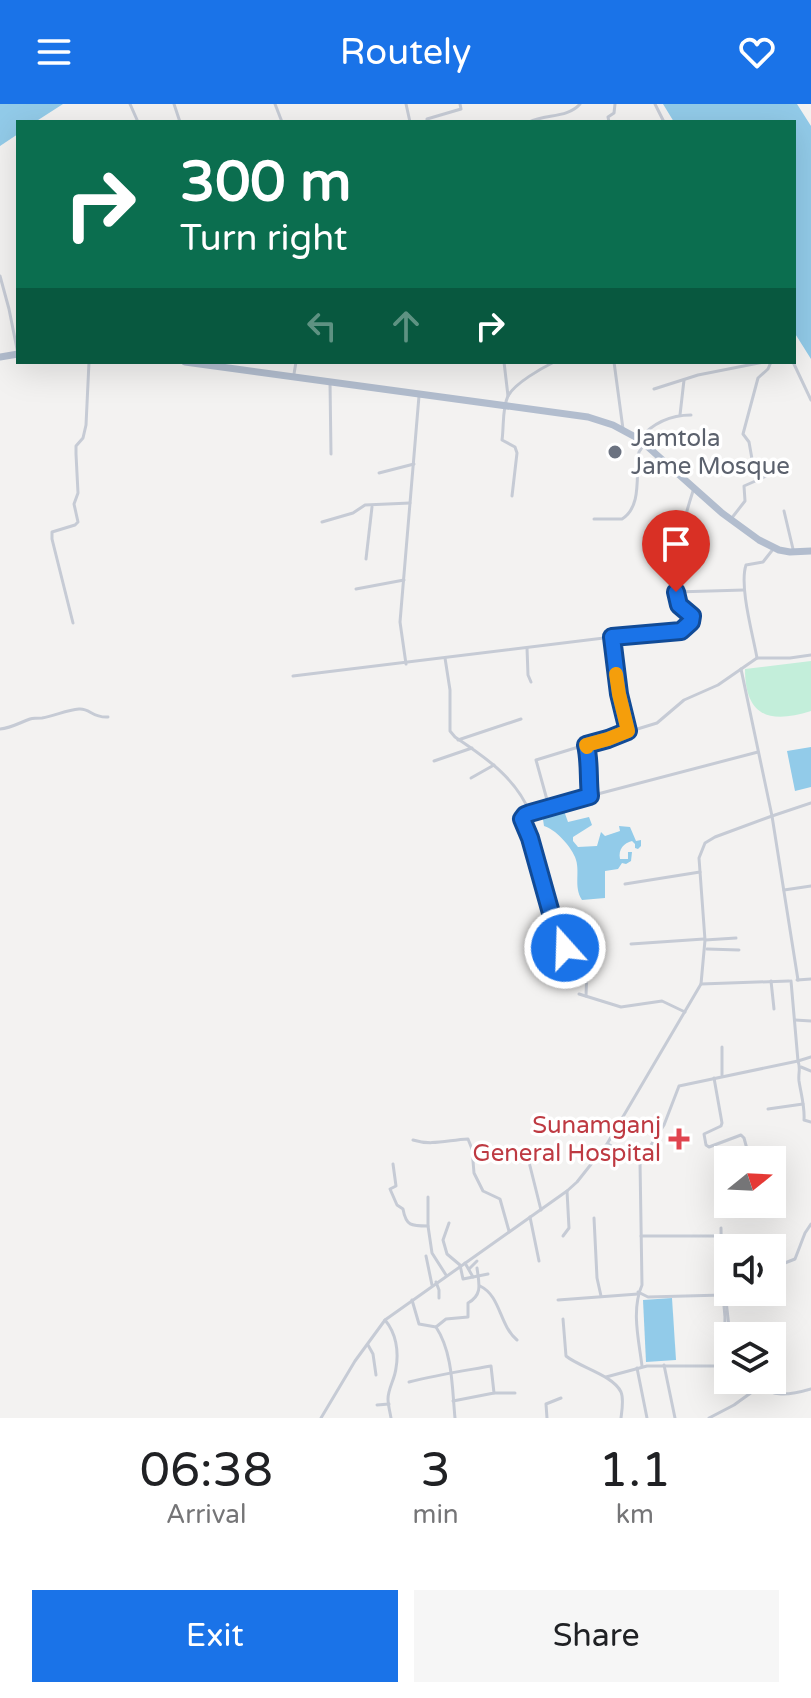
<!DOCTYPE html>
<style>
:root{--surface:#fff;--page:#f6f6f6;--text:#202124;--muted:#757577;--accent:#1a73e8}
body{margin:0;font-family:"Varela Round",sans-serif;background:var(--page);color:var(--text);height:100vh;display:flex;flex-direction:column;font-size:30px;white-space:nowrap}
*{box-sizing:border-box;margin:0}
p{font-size:26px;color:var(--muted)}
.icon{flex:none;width:44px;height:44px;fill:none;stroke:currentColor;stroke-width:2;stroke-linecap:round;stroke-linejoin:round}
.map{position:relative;height:1314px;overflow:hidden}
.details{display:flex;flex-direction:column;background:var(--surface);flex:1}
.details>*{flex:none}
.guide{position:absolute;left:16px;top:16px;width:780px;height:244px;border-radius:0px;box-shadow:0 8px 32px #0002;background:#0b6e4f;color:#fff;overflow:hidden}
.needle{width:52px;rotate:72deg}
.fabs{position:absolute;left:714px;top:1042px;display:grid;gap:16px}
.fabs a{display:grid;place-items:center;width:72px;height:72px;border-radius:0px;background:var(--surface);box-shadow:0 8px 32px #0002;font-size:40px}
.pin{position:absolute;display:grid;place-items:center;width:68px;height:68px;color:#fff;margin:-82px -34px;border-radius:50% 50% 50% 0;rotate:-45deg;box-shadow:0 0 8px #0007}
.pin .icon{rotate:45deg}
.me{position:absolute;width:88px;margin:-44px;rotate:340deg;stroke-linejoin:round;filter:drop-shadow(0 0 6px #0008)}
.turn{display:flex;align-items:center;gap:28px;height:168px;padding:0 32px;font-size:36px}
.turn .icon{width:104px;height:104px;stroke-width:2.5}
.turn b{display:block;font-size:56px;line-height:68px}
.lanes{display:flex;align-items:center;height:76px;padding:0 32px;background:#0003;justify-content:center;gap:40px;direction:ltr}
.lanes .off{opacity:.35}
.eta{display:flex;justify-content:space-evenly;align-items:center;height:136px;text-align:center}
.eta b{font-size:48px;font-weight:600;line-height:56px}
.button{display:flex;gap:16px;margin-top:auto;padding:16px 32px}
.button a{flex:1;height:92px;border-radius:0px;background:var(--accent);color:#fff;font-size:32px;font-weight:600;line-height:92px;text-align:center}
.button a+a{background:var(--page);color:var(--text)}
header{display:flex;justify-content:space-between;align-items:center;height:104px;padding:0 32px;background:var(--accent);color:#fff;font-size:36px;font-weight:600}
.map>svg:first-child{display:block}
</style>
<header><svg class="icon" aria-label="menu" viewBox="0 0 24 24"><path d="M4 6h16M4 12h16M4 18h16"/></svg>Routely<svg class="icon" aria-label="heart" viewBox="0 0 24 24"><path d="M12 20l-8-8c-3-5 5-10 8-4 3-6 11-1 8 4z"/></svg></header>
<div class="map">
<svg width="811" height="1314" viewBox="0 0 811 1314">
<rect width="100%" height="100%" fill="#f3f2f1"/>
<path fill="#c3eeda" d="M811 557V607C770 620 745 613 745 565Z"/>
<g fill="#92cbe9">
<polygon points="0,0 63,0 35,18 18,18 18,30 0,42"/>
<polygon points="663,0 797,0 811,22 811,255 794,228 794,18 674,18"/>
<polygon points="811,643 811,683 795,687 787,647"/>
<path d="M563 704 568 718 589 713 592 721 573 733V737L578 743 597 742 601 728 605 732 620 727 619 722 630 723 636 737 641 736V742L638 745 635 744V740L632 737C624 739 618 745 620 755H628V748H632L631 757 626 760 622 759 618 765 605 767V794L582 796C573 782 581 767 575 753 570 741 555 725 544 722L542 709Z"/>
<polygon points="672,1194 676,1256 646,1258 643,1196"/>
</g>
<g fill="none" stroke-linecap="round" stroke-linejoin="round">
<g stroke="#c6cbd5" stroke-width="3">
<polyline points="130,0 138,18"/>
<polyline points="174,0 180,18"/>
<polyline points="275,0 282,18"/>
<polyline points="406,0 410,18"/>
<polyline points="655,0 664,18"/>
<polyline points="427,18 427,15 461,5 460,0"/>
<path d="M529 18C546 10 568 14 580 0"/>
<polyline points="609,18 608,13 614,9 615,0"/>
<polyline points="0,172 9,205 18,250"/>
<polyline points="504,258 508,292"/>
<polyline points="614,258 623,325"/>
<polyline points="793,258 811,296"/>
<polyline points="294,270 296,258"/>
<polyline points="330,278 331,350"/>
<polyline points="654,285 698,271 764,258"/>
<polyline points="680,311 684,276"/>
<path d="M639 335C653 319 670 311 691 311"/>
<polyline points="379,369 414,360"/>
<polyline points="760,375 788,360"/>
<path d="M512 392 517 349 515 343 502 336C504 323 502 304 508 292 515 279 542 264 554 258"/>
<polyline points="784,407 793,445"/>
<path d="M594 415H622C643 402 635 369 639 348L643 342"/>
<polyline points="731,415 745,397 744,382 760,375 752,355 749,338 743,330 758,274 768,265 771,258"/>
<polyline points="322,418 353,409 365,401 410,399"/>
<polyline points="366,455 372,403"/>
<polyline points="356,485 404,476"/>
<polyline points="676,488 744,486"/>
<polyline points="73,519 52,435 52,428 75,421 78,418 74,400 78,389 76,350 76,342 83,334 86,321 89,258"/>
<polyline points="612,533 619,590 628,627"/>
<polyline points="527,544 528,571 531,578"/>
<path d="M445 554 450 586V627L455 633C485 653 516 674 530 709"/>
<path d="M757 554C753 531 739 482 746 461L763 458 774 444"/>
<polyline points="406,560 400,518 419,292"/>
<polyline points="741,565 772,712 798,876"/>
<path d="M293 572 612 533 681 527 691 518 692 512C688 508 681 504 679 499 666 476 685 412 693 387"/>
<path d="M0 625C11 624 19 619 30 615 34 614 38 614 42 614 55 612 66 606 79 605 90 604 92 614 108 613"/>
<polyline points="458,636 521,615"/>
<path d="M586 641C590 658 588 674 590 692"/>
<polyline points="434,657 472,644"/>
<polyline points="471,674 494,661"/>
<polyline points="549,703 536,656 657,619 684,596 718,581 757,554 790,554 811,551"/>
<polyline points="625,780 700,768"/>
<polyline points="784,786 811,782"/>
<polyline points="705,836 736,834"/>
<polyline points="631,840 704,835"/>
<polyline points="707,845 739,846"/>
<polyline points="797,876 811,875"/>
<polyline points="771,877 774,905"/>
<path d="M791 877 798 957C801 965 798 969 799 977 801 990 805 1003 804 1016L811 1018"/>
<polyline points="701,880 789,877"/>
<polyline points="579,890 621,903 662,897 685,908"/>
<path d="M586 892 587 864C574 862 567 850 561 837L530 734 522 715 525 711 590 692 758 648"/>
<polyline points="795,916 811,917"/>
<polyline points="722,943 722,971"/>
<polyline points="801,963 811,967"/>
<polyline points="714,974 722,1019 721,1022 704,1030 706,1041 709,1043 741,1031 744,1034 750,1056"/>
<polyline points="768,1005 803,1000"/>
<path d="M413 1036C432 1042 448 1036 468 1035L472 1045 484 1046 492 1052H524L529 1058 541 1106"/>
<polyline points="608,1040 640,1058"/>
<polyline points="472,1045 474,1069 483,1087 500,1095 509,1127"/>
<path d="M393 1060 396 1082 390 1085 397 1101 403 1105C406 1122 411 1122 428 1122"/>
<polyline points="428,1093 428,1122 432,1149 446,1171"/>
<polyline points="530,1113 539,1157"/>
<polyline points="594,1114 597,1174 601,1192"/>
<polyline points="449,1119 443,1136 447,1150 460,1161 463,1175 488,1170"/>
<polyline points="721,1124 722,1179 724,1179"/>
<polyline points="563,1132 569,1124 567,1087"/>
<polyline points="641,1132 721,1132"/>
<polyline points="426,1152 432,1181"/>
<polyline points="465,1159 473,1173"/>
<polyline points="772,1164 795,1155 805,1129 811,1120"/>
<polyline points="469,1165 477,1157"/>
<polyline points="436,1178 439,1186 439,1194"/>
<polyline points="728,1178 724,1179 730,1232"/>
<polyline points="722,1179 725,1213 724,1254"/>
<path d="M480 1182C501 1192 499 1221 517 1236"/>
<polyline points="638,1188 648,1193 723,1191"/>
<polyline points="762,1191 763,1188"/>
<path d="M412 1196 419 1220 436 1223C453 1249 452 1284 455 1314"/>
<polyline points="558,1196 638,1190"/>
<path d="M563 1215 566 1252C579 1263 613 1271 621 1288 624 1295 622 1306 621 1314"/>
<path d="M385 1216C396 1229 399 1247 396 1264 395 1275 388 1284 388 1295 388 1301 390 1308 391 1314"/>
<path d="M436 1223 446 1215 468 1213V1199C483 1191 479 1179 477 1164"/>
<polyline points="368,1241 373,1250 376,1271"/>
<polyline points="664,1261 675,1314"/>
<path d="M642 1262C639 1237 631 1206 642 1181L640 1058 664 1021 679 982 798 957 811 953"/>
<polyline points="637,1264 647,1314"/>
<polyline points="606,1273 647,1262 728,1262"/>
<path d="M750 1276C773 1293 784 1293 811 1285"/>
<path d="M409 1278C436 1271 463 1267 491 1262L494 1289 453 1297"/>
<polyline points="494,1289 515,1289"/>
<polyline points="377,1301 389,1300"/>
<polyline points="321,1314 355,1257 385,1216 567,1087 577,1078 607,1040 701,880 705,836 699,754 705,739 715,733 772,712 811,699"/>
<polyline points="547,1314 546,1300 561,1294"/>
<polyline points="709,1314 734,1301 759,1283"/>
</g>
<g stroke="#b2bdce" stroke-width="7">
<polyline points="0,253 18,250"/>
<polyline points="185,258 588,313 613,321 639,335 722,409 759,436 779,446 790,448 811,447"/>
</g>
</g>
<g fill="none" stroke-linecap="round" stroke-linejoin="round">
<defs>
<path id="route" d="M565 844 551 809 530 734 522 715 525 711 530 709 590 692C588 674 590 658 586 641L608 635 628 627 619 590 612 533 681 527 691 518 692 512 679 501 676 488"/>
</defs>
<use href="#route" stroke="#114b97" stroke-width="20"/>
<use href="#route" stroke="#1a73e8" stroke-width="14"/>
<polyline stroke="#f59e0b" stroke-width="14" points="587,643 586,641 608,635 628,627 619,590 616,570"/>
</g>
<circle fill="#6b7280" stroke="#fff" stroke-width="3" cx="615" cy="348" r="8"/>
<path fill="#e0444e" stroke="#fff" stroke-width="3" d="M675 1023h8v8h8v8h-8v8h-8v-8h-8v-8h8z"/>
<g text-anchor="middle" stroke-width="7" stroke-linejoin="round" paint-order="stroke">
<g font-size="24" fill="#5b616d" stroke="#fff" text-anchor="start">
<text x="631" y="342">Jamtola<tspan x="631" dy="28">Jame Mosque</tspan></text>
</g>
<g font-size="24" fill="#be3a42" stroke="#fff" text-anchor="end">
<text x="661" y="1029">Sunamganj<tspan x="661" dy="28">General Hospital</tspan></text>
</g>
</g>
</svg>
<div class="fabs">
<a><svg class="needle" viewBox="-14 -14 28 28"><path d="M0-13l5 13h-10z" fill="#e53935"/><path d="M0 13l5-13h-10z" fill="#757577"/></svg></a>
<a><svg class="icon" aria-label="sound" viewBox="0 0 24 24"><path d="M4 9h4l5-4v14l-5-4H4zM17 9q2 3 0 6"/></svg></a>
<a><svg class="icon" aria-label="layers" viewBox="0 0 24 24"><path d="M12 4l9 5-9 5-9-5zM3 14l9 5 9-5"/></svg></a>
</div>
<div class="pin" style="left:676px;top:488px;background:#d93025"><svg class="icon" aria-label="arrive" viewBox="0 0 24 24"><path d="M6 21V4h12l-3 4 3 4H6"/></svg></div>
<svg class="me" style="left:565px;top:844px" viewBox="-20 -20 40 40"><circle r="17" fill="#1a73e8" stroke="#fff" stroke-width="3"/><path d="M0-11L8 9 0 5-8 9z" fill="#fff"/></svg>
<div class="guide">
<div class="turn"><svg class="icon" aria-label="right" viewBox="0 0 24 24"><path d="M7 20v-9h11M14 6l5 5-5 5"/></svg><div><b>300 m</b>Turn right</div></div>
<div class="lanes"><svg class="icon off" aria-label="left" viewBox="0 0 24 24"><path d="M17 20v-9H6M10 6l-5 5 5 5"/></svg><svg class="icon off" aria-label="ahead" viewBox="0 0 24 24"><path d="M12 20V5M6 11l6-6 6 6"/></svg><svg class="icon" aria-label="right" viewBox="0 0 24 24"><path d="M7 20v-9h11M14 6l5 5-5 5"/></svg></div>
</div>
</div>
<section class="details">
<div class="eta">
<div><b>06:38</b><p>Arrival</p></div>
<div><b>3</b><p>min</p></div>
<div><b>1.1</b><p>km</p></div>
</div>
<div class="button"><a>Exit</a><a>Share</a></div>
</section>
